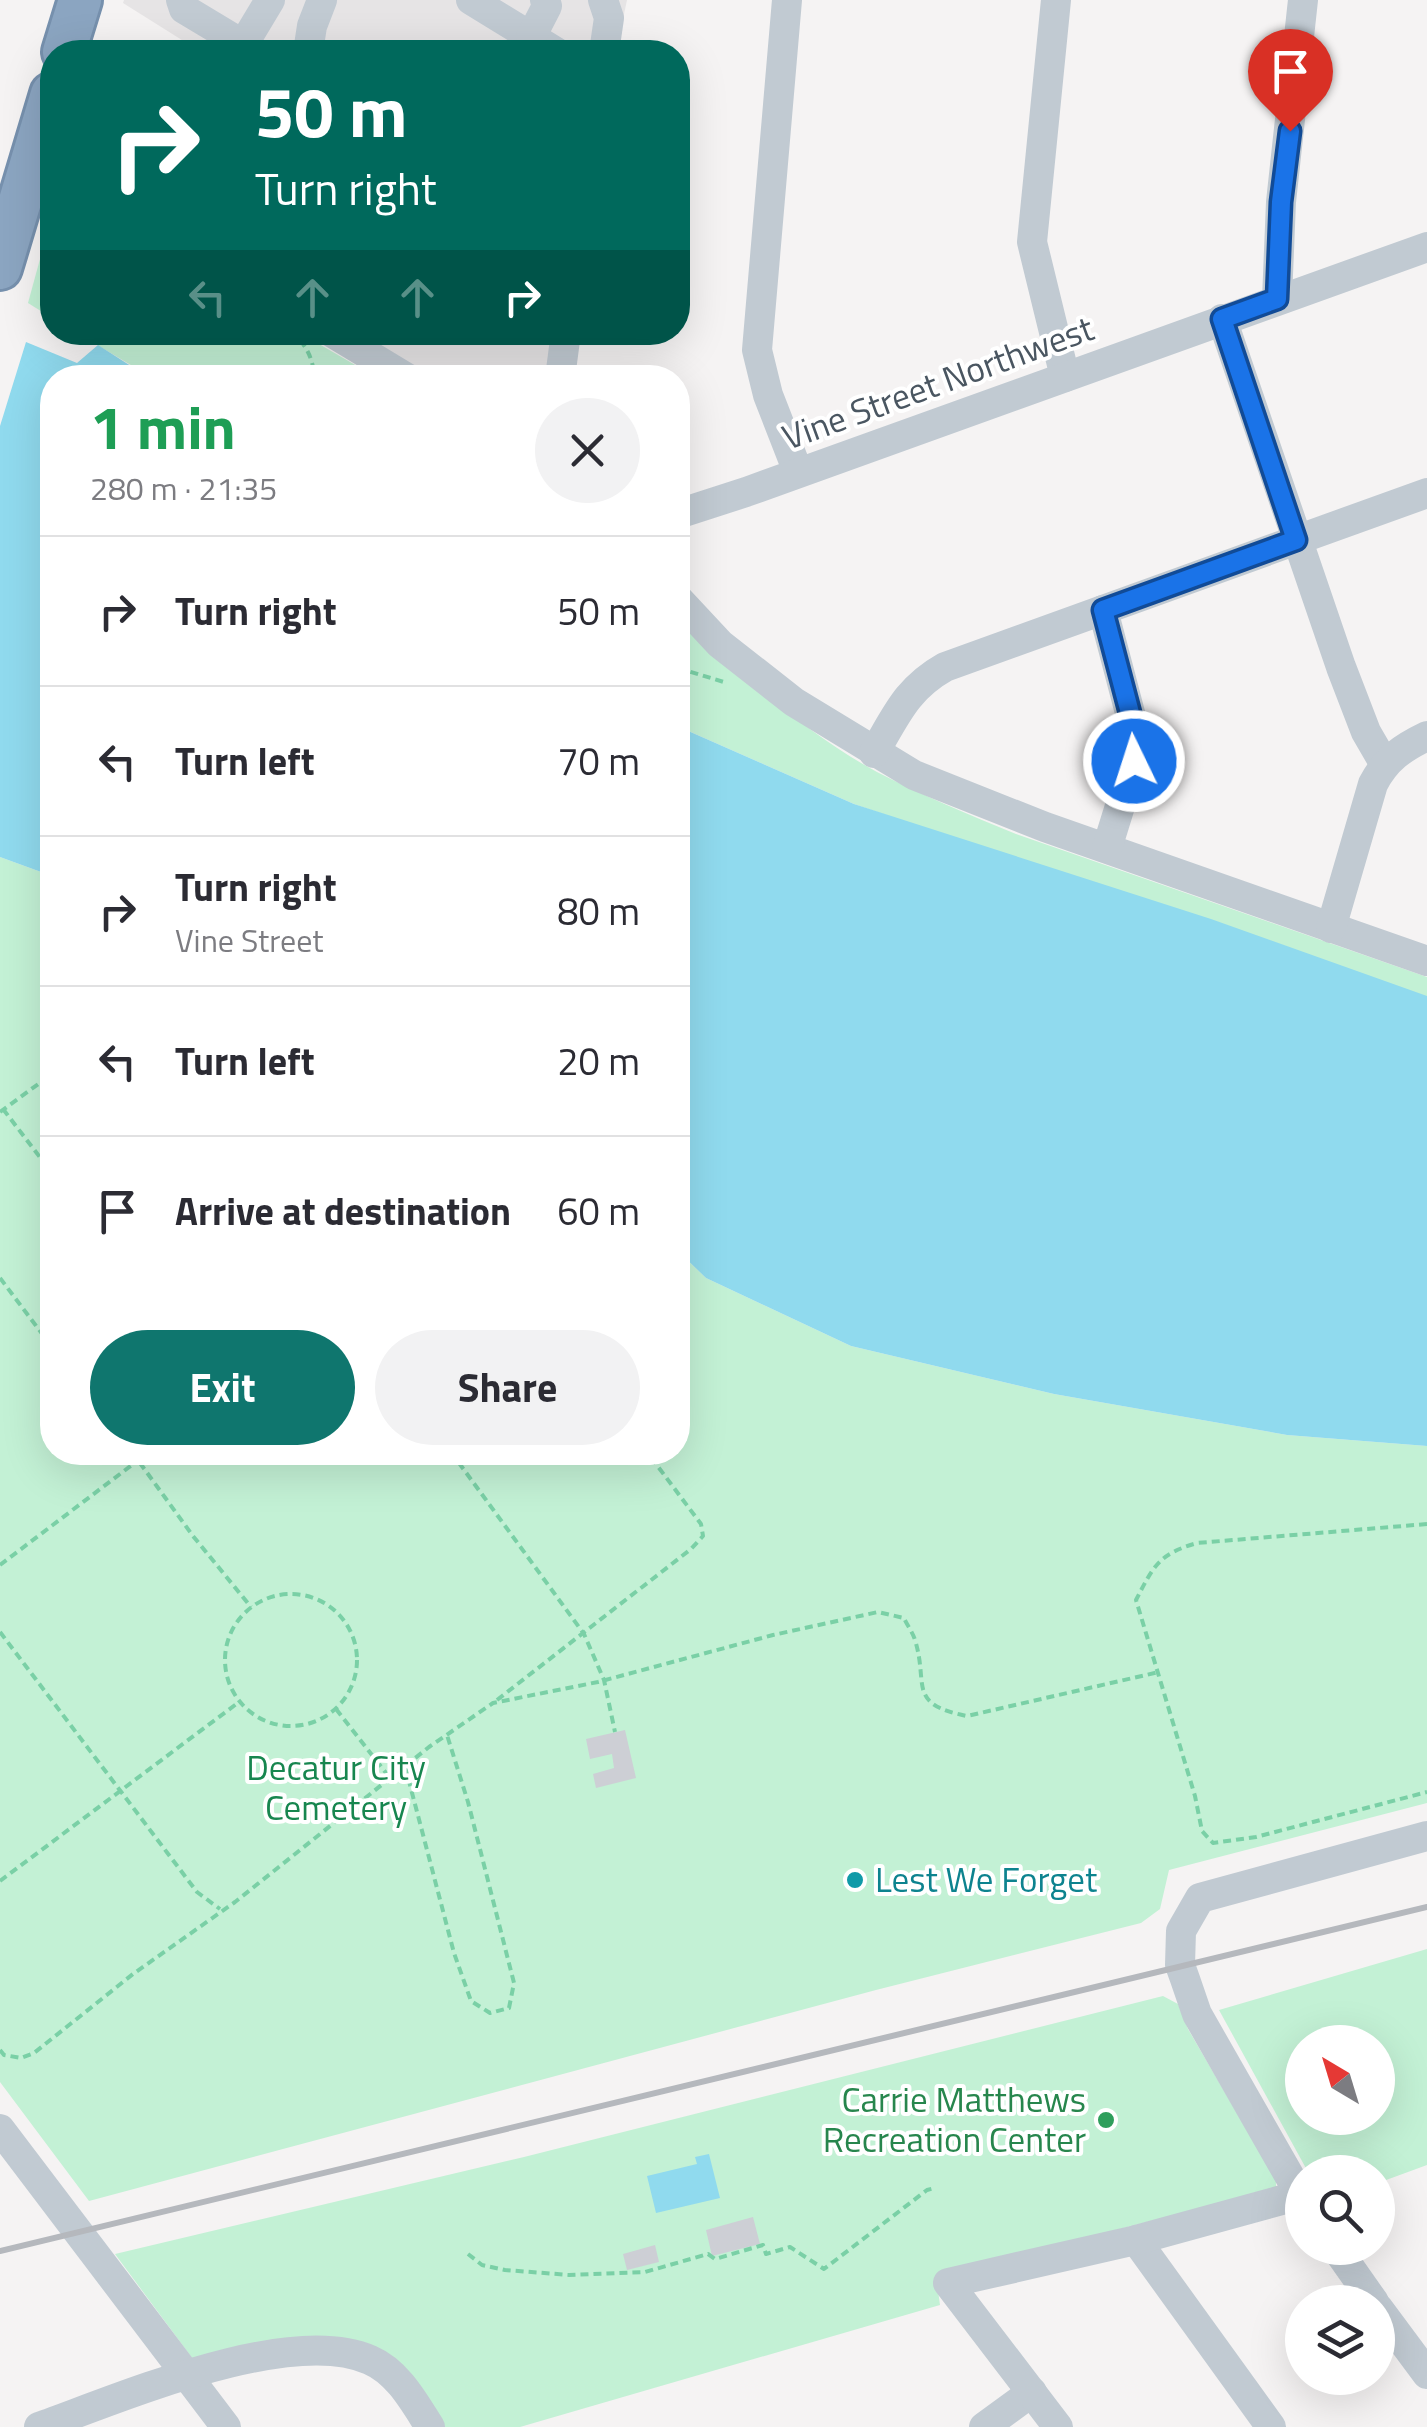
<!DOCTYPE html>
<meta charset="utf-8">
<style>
:root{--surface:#fff;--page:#f2f2f3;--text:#2b2b33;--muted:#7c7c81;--line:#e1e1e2;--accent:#0f766e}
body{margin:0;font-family:"Titillium Web",sans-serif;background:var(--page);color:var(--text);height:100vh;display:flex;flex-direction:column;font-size:38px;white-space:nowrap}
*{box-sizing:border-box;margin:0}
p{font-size:32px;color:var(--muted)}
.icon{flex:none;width:55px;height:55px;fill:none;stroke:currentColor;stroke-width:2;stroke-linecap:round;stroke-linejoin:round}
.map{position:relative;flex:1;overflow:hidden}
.details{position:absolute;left:40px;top:365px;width:650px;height:1100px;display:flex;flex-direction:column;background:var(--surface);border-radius:40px;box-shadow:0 10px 40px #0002}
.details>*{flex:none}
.top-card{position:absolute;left:40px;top:40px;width:650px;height:305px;border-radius:40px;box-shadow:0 10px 40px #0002;background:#00695c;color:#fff;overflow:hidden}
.needle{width:65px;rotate:322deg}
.tools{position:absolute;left:1285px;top:2025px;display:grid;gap:20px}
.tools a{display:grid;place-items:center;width:110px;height:110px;border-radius:50%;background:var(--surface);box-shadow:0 10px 40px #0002;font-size:50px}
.pin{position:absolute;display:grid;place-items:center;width:85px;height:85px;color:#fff;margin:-102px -42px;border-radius:50% 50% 50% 0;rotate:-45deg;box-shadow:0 0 10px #0007}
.pin .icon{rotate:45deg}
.me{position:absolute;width:110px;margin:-55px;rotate:356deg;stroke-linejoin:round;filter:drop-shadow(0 0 8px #0008)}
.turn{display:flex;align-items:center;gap:35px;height:210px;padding:0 50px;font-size:45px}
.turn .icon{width:130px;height:130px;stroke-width:2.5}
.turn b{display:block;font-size:70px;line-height:85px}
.lanes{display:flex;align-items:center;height:95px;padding:0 50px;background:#0003;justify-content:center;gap:50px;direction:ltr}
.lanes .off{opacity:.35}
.round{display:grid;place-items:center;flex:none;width:105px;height:105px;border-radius:52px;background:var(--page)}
.summary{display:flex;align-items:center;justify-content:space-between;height:170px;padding:0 50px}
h1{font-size:60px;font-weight:700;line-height:75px;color:#1e9e55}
.button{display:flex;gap:20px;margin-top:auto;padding:20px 50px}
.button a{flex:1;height:115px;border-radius:60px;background:var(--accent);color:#fff;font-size:40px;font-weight:700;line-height:115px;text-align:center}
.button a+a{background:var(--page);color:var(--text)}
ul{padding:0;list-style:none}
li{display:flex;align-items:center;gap:30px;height:150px;padding:0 50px;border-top:2px solid var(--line)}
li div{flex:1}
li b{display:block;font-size:38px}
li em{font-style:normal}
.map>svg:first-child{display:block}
</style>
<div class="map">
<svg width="1427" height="2427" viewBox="0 0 1427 2427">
<rect width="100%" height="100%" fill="#f5f3f3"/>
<g fill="#e6e4e5">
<polygon points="124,0 627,0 616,52 201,52 123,3"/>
<polygon points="356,333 561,333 552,378 430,377"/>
</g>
<g fill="#c3f1d5" fill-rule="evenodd">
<polygon points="52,215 52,318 28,303"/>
<polygon points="77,333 300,333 376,377 151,377"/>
<path d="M678 618C740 673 803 732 877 772 922 795 969 815 1016 834L1427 977V1001L854 804 686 730 678 723Z"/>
<polygon points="0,857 52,876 52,1452 678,1452 678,1251 706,1278 851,1346 1054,1394 1287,1435 1427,1446 1427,1803 1169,1870 1160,1909 1141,1923 876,1990 89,2201 0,2082"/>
<path d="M1427 1949V2165L1378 2183V2172H1308L1219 2010ZM1302 2042H1378V2118H1302Z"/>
<polygon points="1163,1996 1178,2004 1188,2029 1276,2180 1276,2189 936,2276 940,2305 520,2427 433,2427 373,2356 198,2366 115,2254 524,2157"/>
</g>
<g fill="#90daee">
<polygon points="26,342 77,363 98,345 148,377 52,378 52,876 0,857 0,426"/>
<polygon points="678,723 686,730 854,804 1211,919 1427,996 1427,1446 1287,1435 1054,1394 851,1346 706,1278 678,1251"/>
<polygon points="709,2154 720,2198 656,2213 647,2176 697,2164 695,2157"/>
</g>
<g fill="#cdcfd5">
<polygon points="625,1730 636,1778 596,1788 593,1774 614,1768 612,1754 590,1759 586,1739"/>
<polygon points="753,2217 760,2244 712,2256 706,2230"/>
<polygon points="655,2245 659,2262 627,2270 623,2254"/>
</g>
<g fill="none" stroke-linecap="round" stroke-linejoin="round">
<defs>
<g id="highway">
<polyline points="64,52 80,0"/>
<polyline points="0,268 52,94"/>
</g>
</defs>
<use href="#highway" stroke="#7690ad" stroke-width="48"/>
<g stroke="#7ad0a6" stroke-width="4" stroke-dasharray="8 5" stroke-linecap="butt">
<path d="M290 332C307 344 312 357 315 378"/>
<polyline points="678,668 727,683"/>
<polyline points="3,1109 52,1173"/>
<polyline points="0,1112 52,1074"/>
<polyline points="0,1278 52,1347"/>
<polyline points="132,1452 193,1536 251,1607"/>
<polyline points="451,1452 584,1634 604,1680 615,1732"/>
<path d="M1427 1524 1197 1543C1159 1554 1154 1565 1136 1600L1195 1796 1202 1831 1213 1843 1256 1837 1427 1792"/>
<polyline points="0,1565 149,1452"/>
<circle cx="291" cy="1660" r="66"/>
<polyline points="0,1632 197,1892 220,1909"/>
<polyline points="497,1700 691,1549 703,1536 701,1524 647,1452"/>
<polyline points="336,1709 390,1778"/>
<polyline points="405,1766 454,1953 471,2001 490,2013 509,2008 514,1983 468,1802 447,1735"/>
<polyline points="0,1881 239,1702"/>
<path d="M0 2050 4 2055 21 2058 34 2053 133 1974 235 1902 429 1747 493 1703 598 1682 773 1635 878 1612 904 1618C907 1625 913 1633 915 1640 929 1685 906 1704 967 1716L1159 1672"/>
<polyline points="468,2254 482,2265 505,2270 569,2275 645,2272 708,2254 715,2259 763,2245 766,2254 790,2247 824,2269 927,2190 935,2188"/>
</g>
<g stroke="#c1cad2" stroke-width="30">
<polyline points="181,0 184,9 239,42 246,40 270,0"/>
<polyline points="471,0 556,52"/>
<polyline points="603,0 609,18 604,52"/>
<polyline points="787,0 757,350 768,395 798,472"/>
<polyline points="1056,0 1032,242 1065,377"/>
<polyline points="531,37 547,6 545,0"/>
<polyline points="308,52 312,26 322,0"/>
<polyline points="1277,299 1281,202 1303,0"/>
<polyline points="1222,319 1341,667 1366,732 1384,763"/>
<polyline points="331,332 407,378"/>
<polyline points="560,378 566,332"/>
<polyline points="678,514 746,492 1427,247"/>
<polyline points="678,599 720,644 794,702 914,775 1045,827 1427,961"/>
<polyline points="1103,610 1135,732 1134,761 1107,848"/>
<path d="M874 753C896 716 906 689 945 667L1427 493"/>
<path d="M1331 928 1373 784C1386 759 1402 748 1427 736"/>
<polyline points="0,2129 226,2427"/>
<polyline points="1302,2198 1197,2014 1185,1979 1180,1965 1181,1931 1200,1898 1427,1836"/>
<polyline points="1136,2240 1271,2427"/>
<polyline points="1336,2248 1374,2302"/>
<polyline points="1378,2308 1427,2374"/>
<path d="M39 2427C118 2399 290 2324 370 2360 398 2372 414 2402 430 2427"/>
<polyline points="984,2427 1032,2392"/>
<polyline points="1058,2427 948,2283 1136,2240 1300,2195"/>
</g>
<use href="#highway" stroke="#8ba5c1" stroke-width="42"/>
<polyline stroke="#b5b8bd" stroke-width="6" points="0,2251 1427,1907"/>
</g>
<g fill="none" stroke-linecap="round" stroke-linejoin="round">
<defs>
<polyline id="route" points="1134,761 1135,732 1103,610 1296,540 1222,319 1277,299 1281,202 1290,131"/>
</defs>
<use href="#route" stroke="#114b97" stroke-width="25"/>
<use href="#route" stroke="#1a73e8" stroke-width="18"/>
</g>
<circle fill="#0f9aa8" stroke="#fff" stroke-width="4" cx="855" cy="1880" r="10"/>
<circle fill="#2e9e5b" stroke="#fff" stroke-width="4" cx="1106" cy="2120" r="10"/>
<g text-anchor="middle" stroke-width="8" stroke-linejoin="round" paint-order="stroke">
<g font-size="35" fill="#4a5661" stroke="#fff">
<text transform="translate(938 383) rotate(-20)" y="12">Vine Street Northwest</text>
</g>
<g font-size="35" fill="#17864f" stroke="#fff">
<text x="336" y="1780">Decatur City<tspan x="336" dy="40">Cemetery</tspan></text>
</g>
<g font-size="35" fill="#0d838f" stroke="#fff" text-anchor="start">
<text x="875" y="1892">Lest We Forget</text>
</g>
<g font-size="35" fill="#27864d" stroke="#fff" text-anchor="end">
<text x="1086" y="2112">Carrie Matthews<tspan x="1086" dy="40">Recreation Center</tspan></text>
</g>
</g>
</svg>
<div class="tools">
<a><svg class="needle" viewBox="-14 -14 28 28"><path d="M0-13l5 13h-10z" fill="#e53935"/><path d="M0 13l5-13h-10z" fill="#7c7c81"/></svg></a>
<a><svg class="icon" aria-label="search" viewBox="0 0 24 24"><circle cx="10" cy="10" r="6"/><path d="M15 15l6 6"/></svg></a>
<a><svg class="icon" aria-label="layers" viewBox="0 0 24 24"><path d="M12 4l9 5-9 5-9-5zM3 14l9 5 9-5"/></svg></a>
</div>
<div class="pin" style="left:1290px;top:131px;background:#d93025"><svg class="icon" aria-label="arrive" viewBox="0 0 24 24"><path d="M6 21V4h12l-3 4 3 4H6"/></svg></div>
<svg class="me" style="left:1134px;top:761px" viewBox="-20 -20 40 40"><circle r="17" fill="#1a73e8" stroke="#fff" stroke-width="3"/><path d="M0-11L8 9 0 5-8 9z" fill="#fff"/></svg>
<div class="top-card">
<div class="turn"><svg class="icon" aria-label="right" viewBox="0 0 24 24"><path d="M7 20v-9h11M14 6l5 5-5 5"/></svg><div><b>50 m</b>Turn right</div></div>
<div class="lanes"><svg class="icon off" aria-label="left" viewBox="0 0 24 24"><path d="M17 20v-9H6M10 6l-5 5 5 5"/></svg><svg class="icon off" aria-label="ahead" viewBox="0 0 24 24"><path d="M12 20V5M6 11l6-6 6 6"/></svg><svg class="icon off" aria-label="ahead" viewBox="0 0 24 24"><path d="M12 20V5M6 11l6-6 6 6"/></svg><svg class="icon" aria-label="right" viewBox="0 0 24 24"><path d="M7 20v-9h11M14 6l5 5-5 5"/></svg></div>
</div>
<section class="details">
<div class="summary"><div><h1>1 min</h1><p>280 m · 21:35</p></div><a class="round"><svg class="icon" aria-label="close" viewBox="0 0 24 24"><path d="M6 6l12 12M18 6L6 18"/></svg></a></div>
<ul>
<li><svg class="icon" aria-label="right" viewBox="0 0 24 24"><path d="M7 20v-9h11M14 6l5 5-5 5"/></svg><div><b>Turn right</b></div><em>50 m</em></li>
<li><svg class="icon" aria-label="left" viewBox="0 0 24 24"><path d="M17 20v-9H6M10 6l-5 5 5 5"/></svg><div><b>Turn left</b></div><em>70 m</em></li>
<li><svg class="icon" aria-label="right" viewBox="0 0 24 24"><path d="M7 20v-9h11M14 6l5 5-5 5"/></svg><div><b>Turn right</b><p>Vine Street</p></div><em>80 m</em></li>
<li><svg class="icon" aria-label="left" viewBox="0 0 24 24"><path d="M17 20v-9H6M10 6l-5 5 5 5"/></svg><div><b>Turn left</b></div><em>20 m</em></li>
<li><svg class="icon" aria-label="arrive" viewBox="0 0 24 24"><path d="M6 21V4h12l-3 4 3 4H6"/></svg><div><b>Arrive at destination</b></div><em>60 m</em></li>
</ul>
<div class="button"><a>Exit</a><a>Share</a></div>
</section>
</div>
